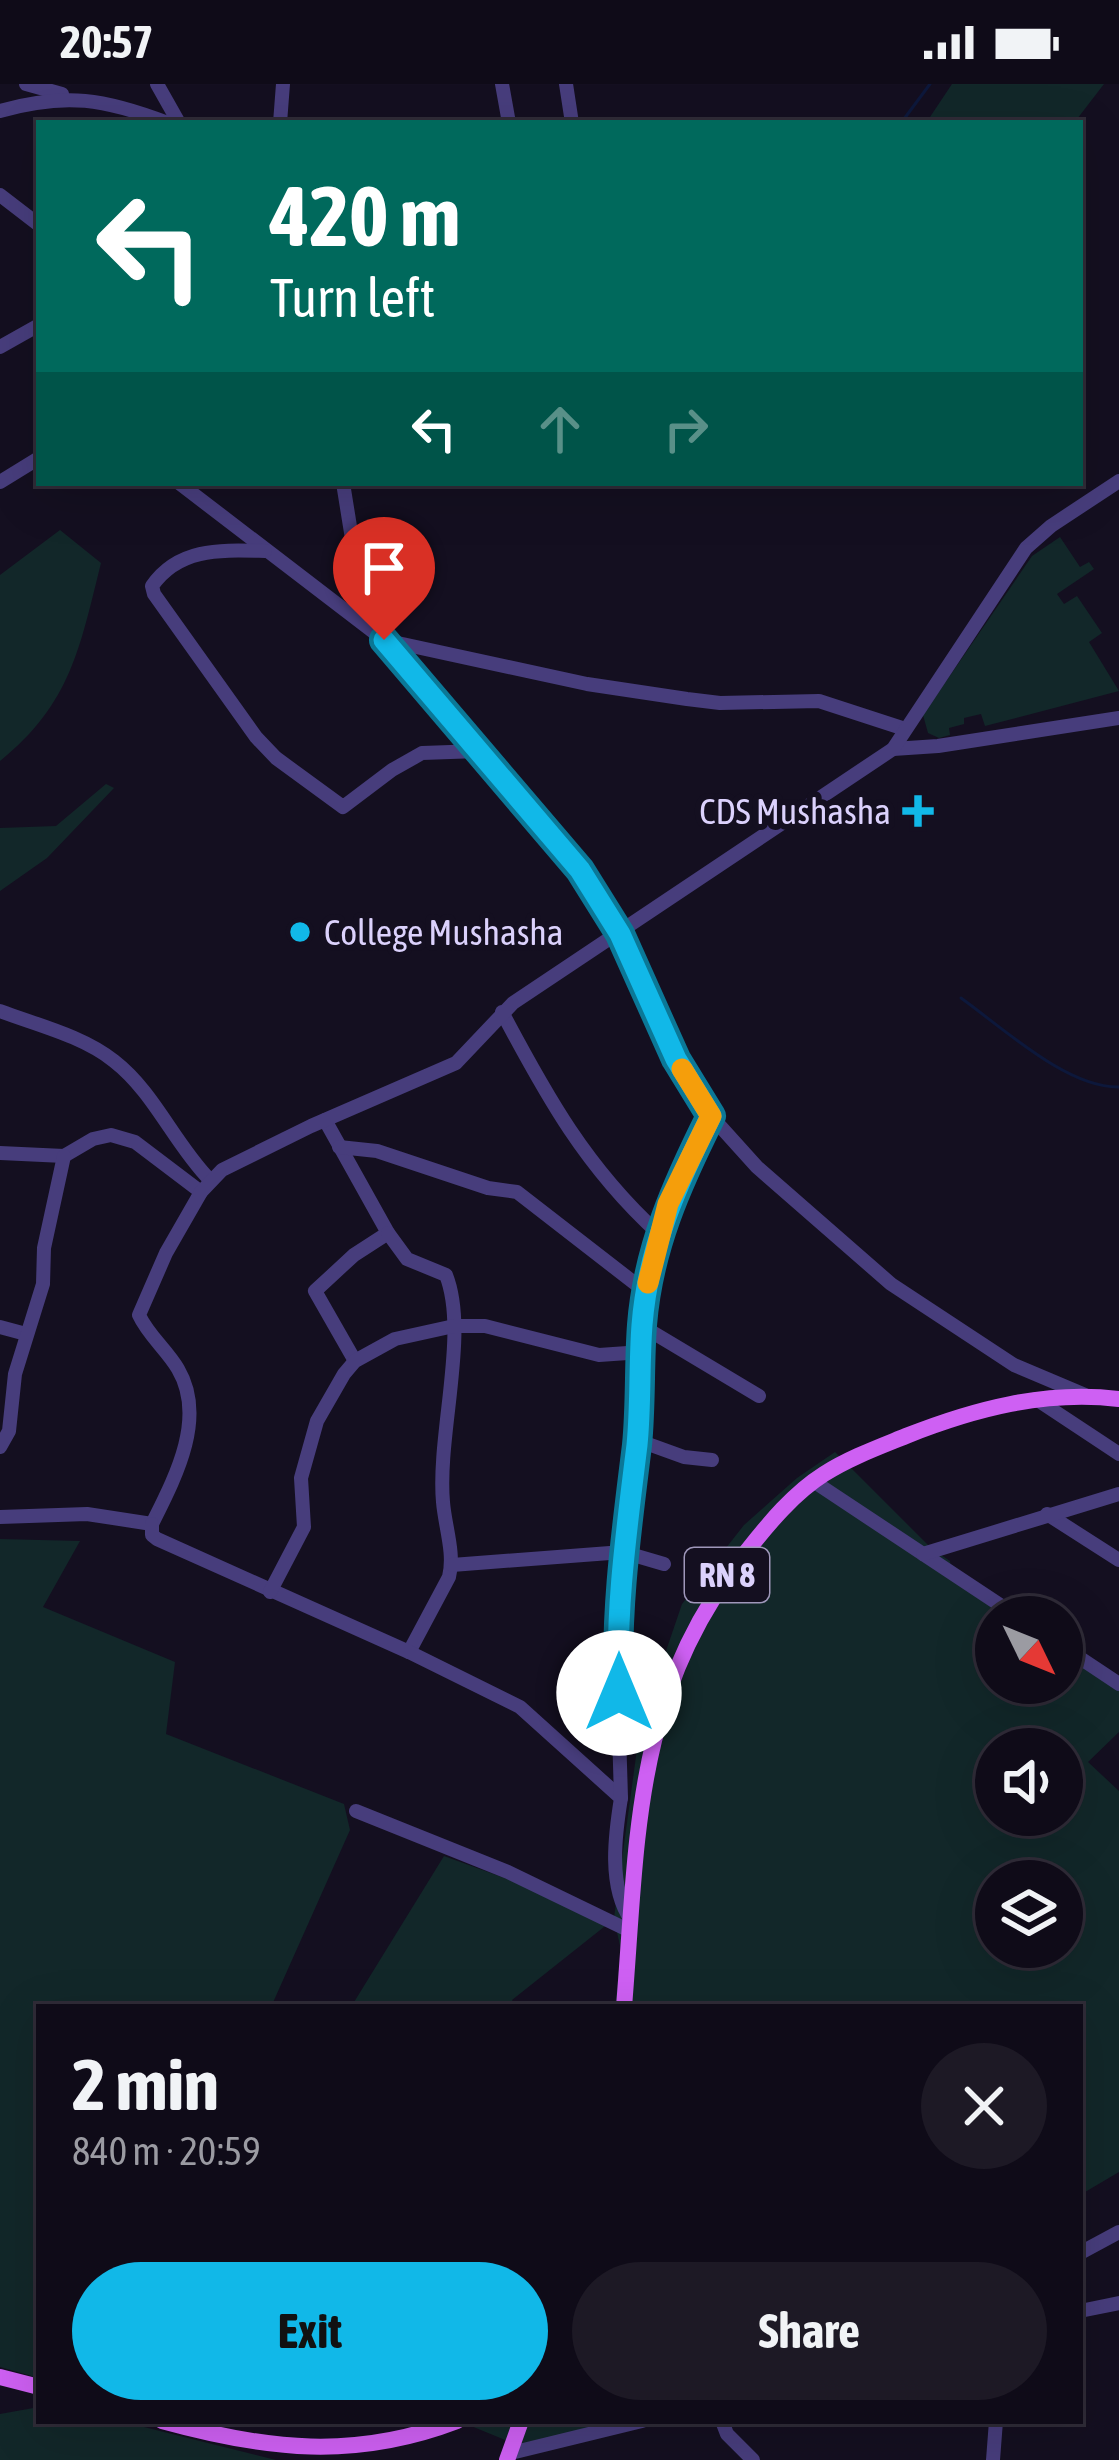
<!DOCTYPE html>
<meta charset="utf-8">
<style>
:root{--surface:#0f0b18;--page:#1d1925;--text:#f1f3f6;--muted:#9b9ba2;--line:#2f2b37;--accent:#11b8e8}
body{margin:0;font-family:"Asap Condensed",sans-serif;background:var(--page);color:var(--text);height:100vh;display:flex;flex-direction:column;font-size:45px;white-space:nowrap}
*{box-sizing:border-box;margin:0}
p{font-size:39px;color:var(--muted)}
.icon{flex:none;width:66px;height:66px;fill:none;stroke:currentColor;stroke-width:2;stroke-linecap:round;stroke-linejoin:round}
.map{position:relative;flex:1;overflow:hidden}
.sheet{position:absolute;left:36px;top:1920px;width:1047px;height:420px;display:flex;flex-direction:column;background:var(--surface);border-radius:0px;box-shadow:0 12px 48px #0002,0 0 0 3px var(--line)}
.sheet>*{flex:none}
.guide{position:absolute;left:36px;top:36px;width:1047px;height:366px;border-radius:0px;box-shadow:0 12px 48px #0002,0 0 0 3px var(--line);background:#00695c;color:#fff;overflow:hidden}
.needle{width:78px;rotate:133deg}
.fabs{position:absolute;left:975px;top:1512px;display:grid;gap:24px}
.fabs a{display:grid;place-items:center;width:108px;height:108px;border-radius:50%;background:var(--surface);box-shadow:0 12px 48px #0002,0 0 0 3px var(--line);font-size:60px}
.pin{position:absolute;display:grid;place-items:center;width:102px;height:102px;color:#fff;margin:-123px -51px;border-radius:50% 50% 50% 0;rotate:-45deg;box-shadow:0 0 12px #0007}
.pin .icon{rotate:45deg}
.me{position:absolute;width:132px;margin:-66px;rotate:0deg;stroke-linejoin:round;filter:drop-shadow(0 0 9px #0008)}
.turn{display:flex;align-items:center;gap:42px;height:252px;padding:0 36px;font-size:54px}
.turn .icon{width:156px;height:156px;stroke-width:2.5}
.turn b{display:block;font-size:84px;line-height:102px}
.lanes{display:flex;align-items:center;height:114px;padding:0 36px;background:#0003;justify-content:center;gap:60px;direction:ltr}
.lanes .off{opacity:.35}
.round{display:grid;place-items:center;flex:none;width:126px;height:126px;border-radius:63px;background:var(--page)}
.overview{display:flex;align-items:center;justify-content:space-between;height:204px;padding:0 36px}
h1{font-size:72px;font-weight:700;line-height:90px}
.primary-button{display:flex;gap:24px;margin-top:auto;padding:24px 36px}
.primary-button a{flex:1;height:138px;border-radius:72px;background:var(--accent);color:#111;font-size:48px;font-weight:700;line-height:138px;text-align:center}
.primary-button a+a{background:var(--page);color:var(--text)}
.status{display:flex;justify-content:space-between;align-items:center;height:84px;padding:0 60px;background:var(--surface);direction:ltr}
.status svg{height:33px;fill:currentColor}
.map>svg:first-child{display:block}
</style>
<div class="status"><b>20:57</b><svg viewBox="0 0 49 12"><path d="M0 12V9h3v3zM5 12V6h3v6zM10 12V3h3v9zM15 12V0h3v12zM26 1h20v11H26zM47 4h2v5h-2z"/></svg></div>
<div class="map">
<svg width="1119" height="2376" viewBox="0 0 1119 2376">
<rect width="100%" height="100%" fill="#140f20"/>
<g fill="#122729" fill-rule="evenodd">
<polygon points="952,0 1104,0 1074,39 926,39"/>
<path d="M60 446 101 479C80 563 71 620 0 677V491Z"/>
<polygon points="1060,453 1080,483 1089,478 1094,485 1057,510 1064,520 1077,512 1102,549 1089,558 1119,607 985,642 981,630 964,634 964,640 949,644 950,651 939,654 928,649 923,631 1032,472"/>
<polygon points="106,700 114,704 47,774 0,807 0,744 56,742"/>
<path d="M835 1368 932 1465 950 1477 953 1496 1010 1533H996V1599H1062V1567L1119 1604V1648L1088 1678 1119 1707V2088L1080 2111V1923H615L621 1866 614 1835 512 1916 516 1923H351L444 1772 614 1834 640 1643 682 1520 744 1441 797 1394ZM996 1665H1062V1731H996ZM996 1797H1062V1863H996Z"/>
<polygon points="0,1455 80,1457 43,1523 175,1578 166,1650 344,1720 350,1746 271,1923 39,1923 39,2294 0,2283"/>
<polygon points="39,2323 39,2337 120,2337 276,2376 0,2376 0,2330"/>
<polygon points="459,2337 627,2337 522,2363"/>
</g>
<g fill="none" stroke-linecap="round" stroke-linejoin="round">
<g stroke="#0d183b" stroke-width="3">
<polyline points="901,39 930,0"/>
<path d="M961 914C1003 944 1067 1004 1119 1003"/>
</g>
<g stroke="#473d7c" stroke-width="14">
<polyline points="26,0 62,10"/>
<polyline points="157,0 179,39"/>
<polyline points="502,0 509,39"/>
<polyline points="566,0 572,39"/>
<path d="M0 27C66 8 105 15 168 39"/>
<polyline points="280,39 283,0"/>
<polyline points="0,111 39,141"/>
<polyline points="0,263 39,241"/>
<polyline points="0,398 39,374"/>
<polyline points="179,399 384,556 548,745 580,786 620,850 677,975 711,1032 757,1083 891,1200 1014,1281 1085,1311"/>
<polyline points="343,399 358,492 384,556 587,600 687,615 720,619 819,617 905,645"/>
<path d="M265 467C222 466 179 463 152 502L154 510 256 653 276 674 343 723 392 686 422 669 479 667"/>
<polyline points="893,665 938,662 1119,634"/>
<path d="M0 927C37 941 83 952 114 977 154 1008 174 1059 209 1095"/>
<path d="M502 928C547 1013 586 1083 658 1149"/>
<polyline points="325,1036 388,1149 354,1171 315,1207 355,1277"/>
<polyline points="339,1063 377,1067 488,1104 517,1108 646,1208"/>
<polyline points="0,1069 64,1072 93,1055 111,1051 135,1058 201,1108"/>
<path d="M388 1149 407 1175 446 1191C469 1249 437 1351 443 1418 445 1443 455 1469 449 1493L409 1568"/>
<polyline points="642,1242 759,1312"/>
<polyline points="0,1243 26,1250"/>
<polyline points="1036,1315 1119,1370"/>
<polyline points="637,1356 684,1373 712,1376"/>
<polyline points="0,1363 9,1347 15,1290 43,1200 44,1164 64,1072"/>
<polyline points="813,1397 1018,1533"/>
<polyline points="1047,1430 1119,1476"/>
<path d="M0 1433 87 1430 152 1440C175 1394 207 1334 178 1285 167 1266 148 1251 139 1231L166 1169 201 1108 222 1086 311 1042 456 979 513 919 893 665 1026 464 1051 442 1119 397"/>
<path d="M152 1440V1451L157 1455 409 1568 520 1623 621 1714C615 1751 608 1803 631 1836"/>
<polyline points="923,1470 1119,1410"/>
<polyline points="452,1481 623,1468 664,1480"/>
<polyline points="270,1508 304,1443 301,1394 317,1337 344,1290 355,1277 395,1255 454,1242 485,1242 599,1271 642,1268"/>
<polyline points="1062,1562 1119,1600"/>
<polyline points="621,1714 617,1581 623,1468 637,1356 642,1242 658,1149 711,1032"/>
<polyline points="356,1727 508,1788 630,1847"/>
<polyline points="1080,2169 1119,2148"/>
<polyline points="1080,2227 1119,2219"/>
<polyline points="722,2337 727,2350 753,2376"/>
<polyline points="511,2369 642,2337"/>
<polyline points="993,2376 996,2337"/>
</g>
<g stroke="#ce60f3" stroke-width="16">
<path d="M624 1923C638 1751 633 1609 747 1467 769 1439 794 1409 824 1390 849 1374 879 1363 906 1352 974 1325 1046 1306 1119 1315"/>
<polyline points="0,2293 39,2303"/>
<path d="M162 2337C267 2366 355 2376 457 2337"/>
<polyline points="507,2376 521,2337"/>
</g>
</g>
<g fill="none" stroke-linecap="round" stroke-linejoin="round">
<defs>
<path id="route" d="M384 556 580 786 620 850 676 975 711 1032C677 1100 648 1164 642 1241 639 1281 641 1321 637 1361 627 1443 615 1526 619 1609"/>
</defs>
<use href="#route" stroke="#0b7897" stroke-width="30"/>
<use href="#route" stroke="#11b8e8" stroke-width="21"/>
<polyline stroke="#f59e0b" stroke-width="21" points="648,1199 668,1120 711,1032 682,985"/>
</g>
<g fill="#11b8e8" stroke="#140f20" stroke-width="4.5">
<path d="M912 709h12v12h12v12h-12v12h-12v-12h-12v-12h12z"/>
<circle cx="300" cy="848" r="12"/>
</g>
<g text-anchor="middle" stroke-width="12" stroke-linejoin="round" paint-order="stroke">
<rect fill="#140f20" stroke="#9f97ba" stroke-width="3" x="685" y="1464" width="84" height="54" rx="9"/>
<g font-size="33" font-weight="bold" fill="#dbd1fc">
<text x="727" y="1503">RN 8</text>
</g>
<g font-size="36" fill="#dbd1fc" stroke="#140f20" text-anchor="end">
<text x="891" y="740">CDS Mushasha</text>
<text x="324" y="861" text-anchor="start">College Mushasha</text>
</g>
</g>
</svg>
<div class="fabs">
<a><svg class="needle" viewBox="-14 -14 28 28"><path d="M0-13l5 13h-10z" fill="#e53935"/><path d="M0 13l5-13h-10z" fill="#9b9ba2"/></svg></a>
<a><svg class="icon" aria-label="sound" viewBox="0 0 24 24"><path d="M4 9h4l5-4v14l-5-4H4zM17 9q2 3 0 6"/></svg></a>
<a><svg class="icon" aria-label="layers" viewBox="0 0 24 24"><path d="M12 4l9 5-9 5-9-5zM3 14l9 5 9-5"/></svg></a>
</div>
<div class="pin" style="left:384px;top:556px;background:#d93025"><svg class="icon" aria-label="arrive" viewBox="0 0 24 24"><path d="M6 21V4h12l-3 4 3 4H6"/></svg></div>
<svg class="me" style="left:619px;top:1609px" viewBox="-20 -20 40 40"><circle r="19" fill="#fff"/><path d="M0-13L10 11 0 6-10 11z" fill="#11b8e8"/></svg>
<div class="guide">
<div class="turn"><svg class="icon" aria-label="left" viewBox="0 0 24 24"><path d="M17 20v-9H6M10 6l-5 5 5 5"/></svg><div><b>420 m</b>Turn left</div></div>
<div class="lanes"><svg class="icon" aria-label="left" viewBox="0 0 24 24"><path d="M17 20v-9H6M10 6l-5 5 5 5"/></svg><svg class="icon off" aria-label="ahead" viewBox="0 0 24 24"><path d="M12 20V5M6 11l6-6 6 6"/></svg><svg class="icon off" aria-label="right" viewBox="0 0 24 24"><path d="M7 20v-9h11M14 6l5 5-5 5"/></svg></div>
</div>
<section class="sheet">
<div class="overview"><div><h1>2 min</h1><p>840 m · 20:59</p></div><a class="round"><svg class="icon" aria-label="close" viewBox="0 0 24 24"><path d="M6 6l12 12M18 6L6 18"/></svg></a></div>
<div class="primary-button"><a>Exit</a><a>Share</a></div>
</section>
</div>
